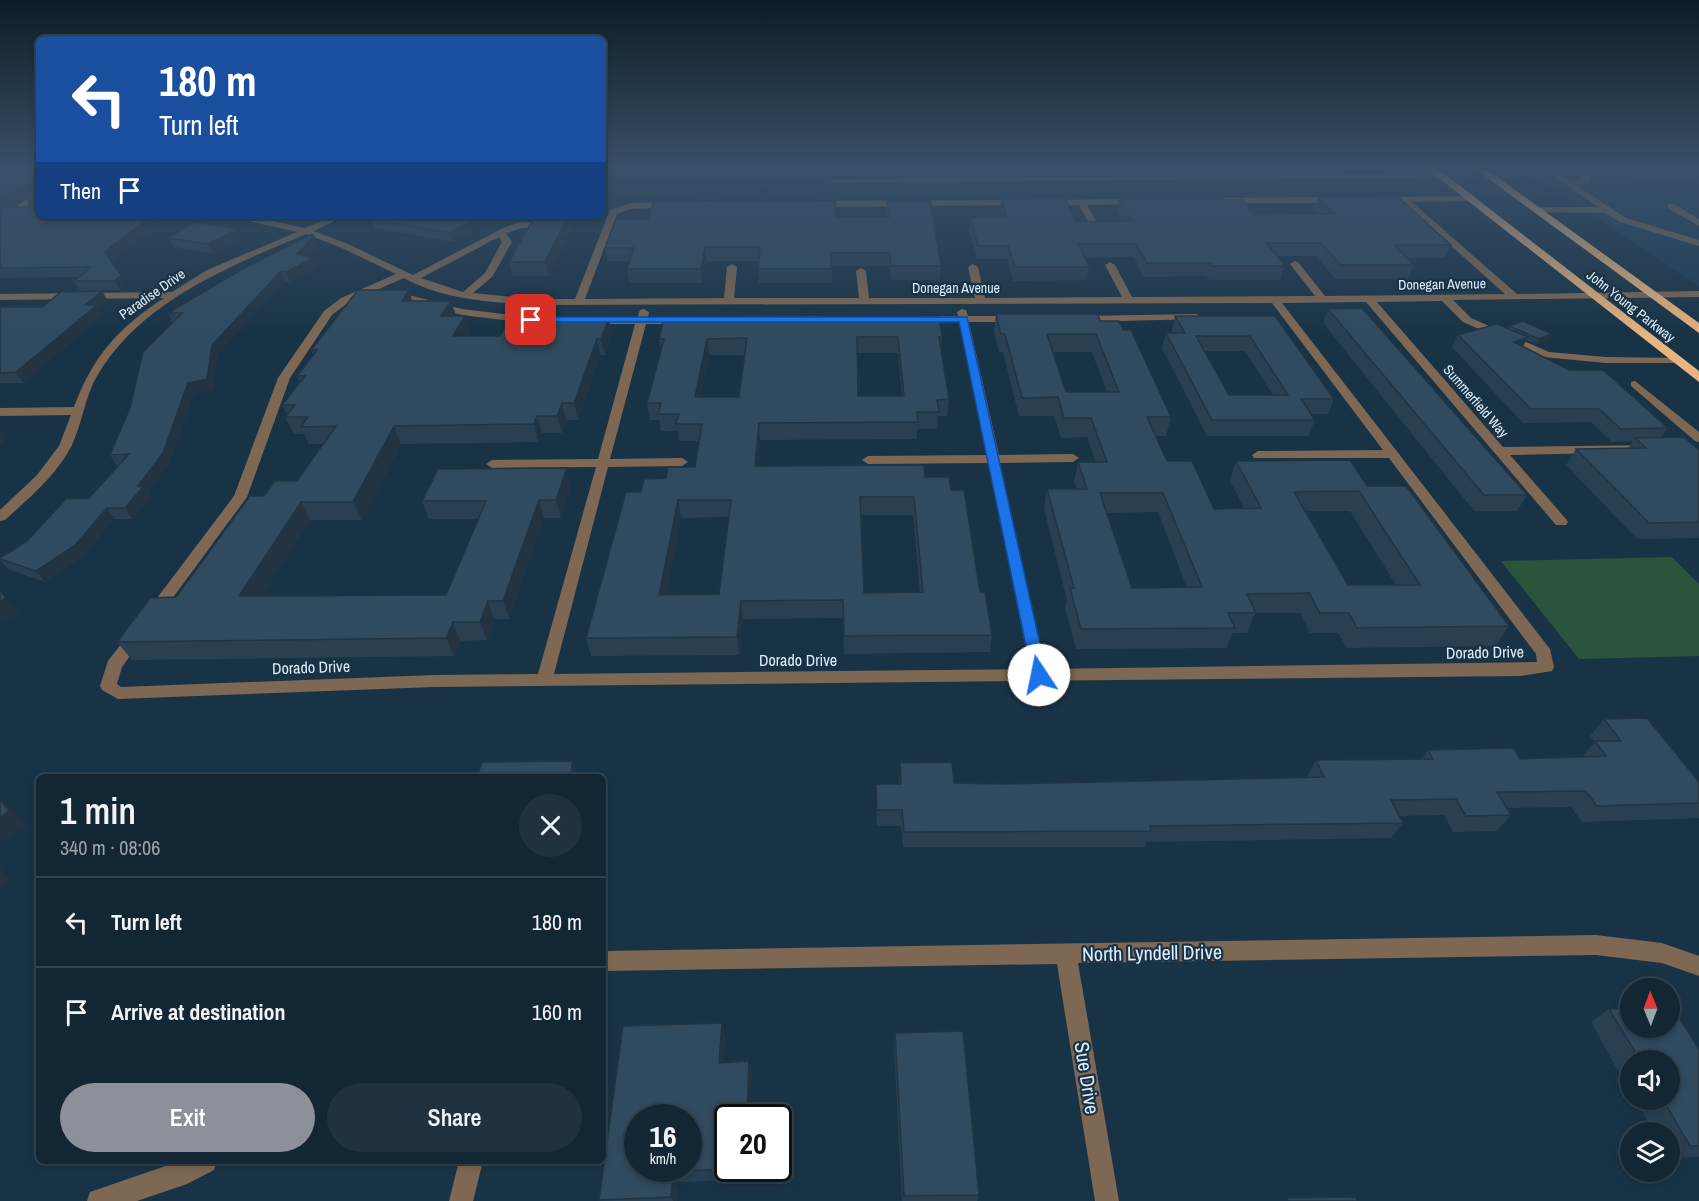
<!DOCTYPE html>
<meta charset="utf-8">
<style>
:root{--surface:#132634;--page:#203240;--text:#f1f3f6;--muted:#9da5ac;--line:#32434f;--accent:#8c9099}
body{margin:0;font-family:"Archivo Narrow",sans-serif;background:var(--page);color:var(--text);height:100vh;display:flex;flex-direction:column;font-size:22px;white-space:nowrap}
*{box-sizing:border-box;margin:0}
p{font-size:20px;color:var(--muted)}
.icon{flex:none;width:33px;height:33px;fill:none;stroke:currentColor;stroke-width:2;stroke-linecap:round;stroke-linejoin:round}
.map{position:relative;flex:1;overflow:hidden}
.details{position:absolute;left:36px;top:774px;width:570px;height:390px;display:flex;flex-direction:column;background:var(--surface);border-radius:9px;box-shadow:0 3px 9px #0003,0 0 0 2px var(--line)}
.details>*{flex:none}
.guide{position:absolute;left:36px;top:36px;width:570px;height:183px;border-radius:9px;box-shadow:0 3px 9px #0003,0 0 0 2px var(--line);background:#1a4fa0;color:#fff;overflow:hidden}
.needle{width:39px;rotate:359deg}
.tools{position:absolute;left:1620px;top:978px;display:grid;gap:12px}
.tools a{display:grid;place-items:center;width:60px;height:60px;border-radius:50%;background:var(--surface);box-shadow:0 3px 9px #0003,0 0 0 2px var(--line);font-size:30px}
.speed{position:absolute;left:624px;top:1104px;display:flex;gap:12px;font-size:30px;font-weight:700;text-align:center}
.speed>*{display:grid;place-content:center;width:78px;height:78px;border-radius:50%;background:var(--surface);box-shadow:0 3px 9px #0003,0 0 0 2px var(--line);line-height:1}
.speed small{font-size:15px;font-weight:400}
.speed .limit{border:3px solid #111;border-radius:9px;background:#fff;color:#111}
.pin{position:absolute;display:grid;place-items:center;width:51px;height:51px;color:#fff;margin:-26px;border-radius:12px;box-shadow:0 3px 9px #0006}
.me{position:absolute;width:66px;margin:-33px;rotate:349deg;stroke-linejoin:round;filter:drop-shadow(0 0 4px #0008)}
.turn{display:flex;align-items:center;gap:21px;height:126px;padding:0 24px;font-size:27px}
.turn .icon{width:78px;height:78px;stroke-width:2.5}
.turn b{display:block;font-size:42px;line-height:51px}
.then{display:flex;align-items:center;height:57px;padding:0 24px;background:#0003;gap:12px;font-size:22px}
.round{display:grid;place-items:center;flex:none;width:63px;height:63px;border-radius:32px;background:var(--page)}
.head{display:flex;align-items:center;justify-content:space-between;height:102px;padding:0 24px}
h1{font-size:36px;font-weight:600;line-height:45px}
.cta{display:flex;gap:12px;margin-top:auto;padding:12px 24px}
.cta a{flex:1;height:69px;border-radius:36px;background:var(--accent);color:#fff;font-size:24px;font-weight:600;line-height:69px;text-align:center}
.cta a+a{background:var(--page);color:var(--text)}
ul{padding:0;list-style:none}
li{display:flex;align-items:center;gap:18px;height:90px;padding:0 24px;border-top:2px solid var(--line)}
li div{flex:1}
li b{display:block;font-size:22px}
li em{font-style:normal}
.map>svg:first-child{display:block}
</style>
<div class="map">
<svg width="1699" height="1201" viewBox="0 0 1699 1201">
<rect width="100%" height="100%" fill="#193346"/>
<polygon fill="#1c3e55" points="1524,168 1699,168 1699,286"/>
<polygon fill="#2b543c" points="1672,557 1699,584 1699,656 1579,659 1501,561"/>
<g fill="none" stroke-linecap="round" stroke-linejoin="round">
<g fill="#7e6853" fill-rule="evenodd">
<polygon points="1542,168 1551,168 1571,181 1584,179 1569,168 1579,168 1592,178 1589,183 1576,185 1626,218 1699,240 1699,246 1620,222 1605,213 1533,212 1533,208 1536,207 1598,207"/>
<polygon points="1443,173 1443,177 1440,177 834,183 830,181 834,179"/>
<polygon points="39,192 39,198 15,213 8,211"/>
<path d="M1471 196 1474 197V201L1412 202 1517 294 1699 291V297L1453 300 1471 318 1549 352 1606 357 1680 358V362L1676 363H1606L1543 357 1463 322 1442 301 1377 302 1503 447 1653 445 1655 448 1649 452 1510 455 1566 519 1568 522 1566 525H1556L1366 302 1282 303 1550 649 1554 667 1552 671 1520 676 434 687 118 699 102 690 100 686 108 661 131 631H143L145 635 122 667 117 684 121 687 434 675 538 674 596 467 492 468 486 464 492 460 598 459 635 324H589L584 321 589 318H637L640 310 644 309 649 312 648 318H682L687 321 682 324H646L610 459 682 458 688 462 682 466 608 467 554 674 1030 669 988 463 868 464 862 460 868 456 986 455 959 322H919L914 319 919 316H958L957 312 962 309 966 310 968 316H1015L1020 319 1015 322H969L999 455 1073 454 1079 458 1073 462 1000 463 1046 669 1537 662 1536 654 1389 458H1254L1252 455 1258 451 1383 450 1272 303 532 305C489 302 441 299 404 278L349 302 332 315 290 378 247 497 158 618H148L145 614 148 610 234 496 278 378 324 311 341 298 396 274 342 248 306 234C229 267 142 300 97 376 85 397 82 423 72 445 57 475 29 498 5 520L0 521V510L37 475 59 446 71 415 0 416V408L74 407C93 356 118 328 164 298L0 300V294L172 292 207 270 297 232 224 216 254 217 305 228 334 216H345L314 231 348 244 413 275 505 227 521 222 552 223V227L549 228H522L506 233 512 242 492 277 473 293 532 299H575L610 210 630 203 673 202 677 205 676 207 631 209 617 214 585 299 724 298 727 267 732 264 737 267 734 298H859L856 271 861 268 866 271 869 298H975L968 267 973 264 978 267 985 298 1122 297 1105 265 1110 262 1115 265 1132 297 1315 296 1290 264 1295 261 1298 262 1325 296 1505 294 1402 202 1381 203 1377 200 1381 197ZM499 237 502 242 485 273 463 292 421 278Z"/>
<polygon points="1225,198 1336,197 1340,200 1336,203 1222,203 1222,199"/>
<polygon points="1138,199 1142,202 1141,204 1087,205 1100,228 1096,231 1092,228 1079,205 1048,206 1044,203 1048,200"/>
<polygon points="1021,200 1025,203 1024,205 814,207 810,204 814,201"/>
<polygon points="1668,204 1674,204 1699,219 1699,226 1668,208"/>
<polygon points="394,291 462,309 529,317 534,320 529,323 462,315 390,296 389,294"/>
<polygon points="1195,314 1199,315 1199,319 1081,322 1076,319 1081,316"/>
<polygon points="1635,381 1699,432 1699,442 1695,441 1631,386 1631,382"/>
<polygon points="1596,935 1662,943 1699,956 1699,976 1662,963 1596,955 1078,963 1119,1201 1095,1201 1057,964 603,971 603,951"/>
<polygon points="180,1161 217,1161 214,1170 187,1184 137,1201 87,1201 90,1192"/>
<polygon points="459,1161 483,1161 473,1201 449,1201"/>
</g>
<g fill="#e9b47f" fill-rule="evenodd">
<polygon points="1426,168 1437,168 1699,371 1699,382"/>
<polygon points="1474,168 1485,168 1699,323 1699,333"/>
</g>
</g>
<g fill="#294052" fill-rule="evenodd">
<path d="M0 168H39V216L157 224 111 261 126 285 120 290 80 291 74 281 79 277 0 278ZM25 197 30 206 35 207H2L9 206Z"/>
<polygon points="1582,168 1699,168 1699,199 1627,200 1594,179"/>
<polygon points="1318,197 1451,245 1445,258 1407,258 1414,265 1408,279 1336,279 1316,256 1277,256 1285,266 1280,280 1209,280 1206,276 1144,277 1133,257 1085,258 1089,267 1087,280 1013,281 1007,259 977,259 969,231 970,218 1002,218 1000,212 1001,199 1076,222 1122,221 1117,212 1119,200 1254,215 1318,215 1314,210"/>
<polygon points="720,200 720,202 835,217 887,217 887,201 941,266 940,280 891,280 889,266 832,266 832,283 759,283 758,269 759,261 707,261 702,283 629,283 627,269 629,261 607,261 605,248 648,219"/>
<polygon points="375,216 498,216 453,242 375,228 372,219 375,217"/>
<polygon points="535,216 577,216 574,222 569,219 571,228 549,276 513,276 509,262"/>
<polygon points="169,238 241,238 213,253 174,247"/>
<polygon points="317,246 307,256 317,267 290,282 285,281 217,355 213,390 194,393 169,463 148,493 151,497 132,519 114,519 83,556 45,582 8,569 0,560 0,558 89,498 119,466 117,466 110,455 172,322 168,313"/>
<polygon points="108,301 99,308 103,315 23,383 0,383 0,307 42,307"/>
<polygon points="413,301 451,301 456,316 470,333 468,336 612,335 605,355 600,355 578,420 566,420 562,433 542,433 538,442 401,444 362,520 310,520 262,596 446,595 479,519 429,519 422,501 571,485 561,518 544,518 509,619 494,619 487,640 460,641 454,656 132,660 117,642 176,597 264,496 297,481 324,444 309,444 304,434 294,434 285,417 287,414 282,405 300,382 297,376 313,355 311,350"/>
<polygon points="1328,309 1527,495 1517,511 1474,511 1323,323"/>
<path d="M996 314 1100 321 1123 330 1171 417 1166 436H1156L1167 461 1214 509 1244 508 1230 481 1236 461 1367 486 1509 626 1495 646 1347 648 1338 633H1310L1300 613H1255L1247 633H1233L1226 648 1076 649 1065 608 1067 600 1044 509 1047 489H1077L1074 481 1078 462H1096L1087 437 1061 438 1054 416H1019L1003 352H999L994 332ZM1053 352H1092L1107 392H1066ZM1306 511H1350L1396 585H1348ZM1158 512 1187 588H1132L1107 513Z"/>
<path d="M1175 316H1275L1334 399 1328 414H1311L1315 420 1308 436H1207L1162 348 1166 333H1173L1172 331ZM1204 351H1245L1273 395H1229Z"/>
<path d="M824 317 942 337 941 353 949 399 947 416H938L937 429H917V439L760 440 758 466 925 477 951 490 992 635 990 652 844 654 843 618 743 619 739 655 591 656 586 638 641 492 666 478 695 467 699 441H679L678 431H661L659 420H650L647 403 661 351 659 339ZM857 353H898L902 396H858ZM709 355H745L739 397H700ZM861 515H913L920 592 864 593ZM729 517 719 594 666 595 681 518Z"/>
<polygon points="1509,326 1552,334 1549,339 1536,344 1526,340 1522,347 1668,428 1661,437 1699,450 1699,538 1637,539 1566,465 1576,449 1628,449 1633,441 1612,442 1591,422 1523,423 1452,347 1458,335 1507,329"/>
<polygon points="1604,719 1699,782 1699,818 1582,822 1571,807 1507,808 1511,815 1497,831 1453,832 1444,815 1399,816 1403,823 1391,838 1146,842 1145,847 903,847 901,826 877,826 876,784 899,784 900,763 954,783 1004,784 1307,777 1316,760 1422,759 1428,750 1520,759 1582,757 1595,742 1590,736"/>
<polygon points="1609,1009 1699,1049 1699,1157 1670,1158 1670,1132 1654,1132 1635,1100 1670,1100 1670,1060 1630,1060 1630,1092 1591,1022"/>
<polygon points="722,1023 725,1037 723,1062 749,1061 752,1074 728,1168 748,1168 747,1180 678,1182 676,1201 600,1201 599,1200"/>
<polygon points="895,1033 979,1195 977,1201 902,1201 894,1046"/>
</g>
<g fill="#223442">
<polygon points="34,181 39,190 9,206 0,208 0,198"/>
<polygon points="151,216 152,216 157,224 110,261 105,252"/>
<polygon points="480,216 498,216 453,242 450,233"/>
<polygon points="568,216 571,228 549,276 545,262"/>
<polygon points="573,216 577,216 574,222"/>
<polygon points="237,229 241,238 213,253 208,244"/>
<polygon points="314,236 317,246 301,264 297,254"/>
<polygon points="705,247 707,261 702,283 701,269"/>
<polygon points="313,258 317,267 290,282 286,272"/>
<polygon points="281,271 285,281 217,355 213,390 194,393 169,463 148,493 151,497 132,519 125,508 138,486 188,383 212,345"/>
<polygon points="121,275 126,285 120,290 115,281"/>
<polygon points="409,290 414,306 402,301"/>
<polygon points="102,291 108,301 99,308 103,315 23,383 16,372 85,305"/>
<polygon points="451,301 456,317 441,316"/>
<polygon points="465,316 470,333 458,353 453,336"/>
<polygon points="609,318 612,335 605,355 601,339"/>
<polygon points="1552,334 1549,339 1536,344 1539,339"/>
<polygon points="1528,337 1521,350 1514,342"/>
<polygon points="597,339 600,355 578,420 574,403"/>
<polygon points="707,339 709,355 697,414 695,397"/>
<polygon points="562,403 566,420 562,433 557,416"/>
<polygon points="537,416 542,433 538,442 534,424"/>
<polygon points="759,423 760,440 756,484 755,466"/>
<polygon points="394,426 401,444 362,520 353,502"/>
<polygon points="0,428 8,438 0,446"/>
<polygon points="567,468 571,485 561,518 556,500"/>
<polygon points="539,500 544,518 509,619 503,601"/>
<polygon points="678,500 681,518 663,613 659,595"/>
<polygon points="301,502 310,520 250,615 239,596"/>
<polygon points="107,508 114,519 83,556 45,582 36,571"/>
<polygon points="0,590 20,615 0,624"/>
<polygon points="488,601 494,619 487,640 480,622"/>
<polygon points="741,601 743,619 739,655 737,637"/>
<polygon points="453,622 460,641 454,656 446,638"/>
<polygon points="573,761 579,777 570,777"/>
<polygon points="0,798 14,811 27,827 0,843"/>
<polygon points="0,867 10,880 0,887"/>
<polygon points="722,1023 725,1037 723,1076 719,1063"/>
<polygon points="749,1061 752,1074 750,1118 747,1118"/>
<polygon points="748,1168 747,1180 744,1169"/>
<polygon points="673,1171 678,1182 676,1201 673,1201 671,1197"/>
</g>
<g fill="#304b5f" stroke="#223442" stroke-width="1.5" fill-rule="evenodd">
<polygon points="0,168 39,168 39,216 151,216 105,252 121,275 115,281 74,281 91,267 0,268 0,207 35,207 35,198 25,197 36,189 34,181 4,197 0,198"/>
<polygon points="1612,168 1699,168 1699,183 1636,183"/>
<polygon points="1397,196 1451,245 1394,245 1414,265 1341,265 1321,243 1266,243 1285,266 1212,266 1210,263 1147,263 1136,244 1079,244 1089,267 1015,267 1008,246 978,246 970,218 1007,218 1001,199 1065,198 1076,222 1132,221 1119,200 1242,200 1254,215 1335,214 1318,197"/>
<polygon points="720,200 719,202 835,200 835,217 889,217 887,201 930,201 941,266 891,266 890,253 831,253 831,269 758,269 760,247 705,247 701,269 627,269 634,248 605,248 616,219 648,219 654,201"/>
<polygon points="376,216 480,216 450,233 372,219"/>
<polygon points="535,216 568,216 545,262 509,262"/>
<polygon points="195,222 237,229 208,244 169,238"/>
<polygon points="312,234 314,236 297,254 313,258 286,272 281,271 212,345 207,379 188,383 163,453 138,486 144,486 125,508 107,508 75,545 36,571 0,559 0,558 27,541 66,499 89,498 129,454 110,455 130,408 143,352 182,313 168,313 239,271"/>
<polygon points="358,290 409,290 402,301 451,301 441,316 465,316 453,336 500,336 509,319 609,318 601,339 597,339 574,403 562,403 557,416 537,416 534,424 394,426 353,502 301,502 239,596 446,595 486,501 422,501 438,469 567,468 556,500 539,500 503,601 488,601 480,622 453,622 446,638 117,642 150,598 176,597 250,496 264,496 275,481 297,481 336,426 301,427 308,417 285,417 295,405 282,405 305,376 297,376 317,350 311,350"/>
<polygon points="102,291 85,305 97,305 16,372 0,373 0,307 42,307 61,292"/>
<polygon points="1362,308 1527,495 1484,495 1328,309"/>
<path d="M996 314H1098L1100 321H1119L1123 330H1131L1171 417H1147L1167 461H1192L1214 509 1261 508 1236 461 1350 460 1367 486H1406L1509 626 1357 628 1349 613H1320L1309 593 1247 594 1256 613H1228L1235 628 1081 629 1070 588H1074L1047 489H1087L1078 462H1107L1091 418H1064L1058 397 1022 398 1005 334H1001ZM1047 334H1096L1119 392H1066ZM1359 491 1420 585H1348L1294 492ZM1100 493H1163L1202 587 1132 588Z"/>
<path d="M824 315V317H939L942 337H939L949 399 937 400 939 412H917L918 422 759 423 755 466 924 465 925 477H949L951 490H964L980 592H985L992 635 844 636 843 600 741 601 737 637 586 638 626 492H641L644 479 666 478 668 467H695L702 424H676L679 414H658L661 403H647L664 339H659L664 318ZM857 337H898L904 396H858ZM747 338 739 397H695L707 339ZM860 497H914L923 592 864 593ZM678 500H731L719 594 659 595Z"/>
<path d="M1175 316H1275L1334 399H1301L1315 420H1212L1166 333H1185ZM1196 336H1250L1288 395H1229Z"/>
<polygon points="1523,321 1552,334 1539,339 1509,326"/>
<polygon points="1497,324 1528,337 1514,342 1569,370 1603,370 1668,428 1621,429 1599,409 1531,409 1458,335"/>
<polygon points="1684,437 1699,450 1699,522 1649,523 1576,449 1646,448 1635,438"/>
<polygon points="0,591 6,598 0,601"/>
<polygon points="1647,718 1699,782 1699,803 1597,806 1586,791 1497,792 1511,815 1466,816 1456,799 1391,800 1403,823 1150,826 1151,831 904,832 902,810 877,810 876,784 901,784 900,763 952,762 954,783 1004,784 1324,777 1316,760 1433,759 1428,750 1514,748 1520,759 1606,756 1595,741 1621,741 1604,719"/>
<polygon points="573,761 570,777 477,777 482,762"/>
<polygon points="0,799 9,811 0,817"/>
<polygon points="1630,1008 1630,1028 1670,1028 1670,1008 1673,1008 1699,1049 1699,1146 1690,1146 1663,1100 1670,1100 1670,1060 1640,1060 1609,1009"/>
<path d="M722 1023 719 1063 749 1061 747 1118H728V1168L744 1169 673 1171 671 1197 599 1200 623 1026ZM638 1118H688V1168H638Z"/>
<polygon points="963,1031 979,1195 904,1196 895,1033"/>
<polygon points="1356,1197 1357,1201 1288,1201 1287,1198"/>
</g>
<linearGradient id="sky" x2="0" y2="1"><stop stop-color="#0e1c26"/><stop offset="0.5" stop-color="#385068"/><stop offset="1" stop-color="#385068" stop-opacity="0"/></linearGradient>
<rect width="1699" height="336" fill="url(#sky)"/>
<polygon fill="#1a73e8" stroke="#114b97" stroke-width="1.5" points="531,317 967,317 1047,675 1044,679 1039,681 1032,675 959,322 528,322 527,320"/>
<g text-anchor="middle" stroke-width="4.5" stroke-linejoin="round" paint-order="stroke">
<g font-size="14" fill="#dfeefb" stroke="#193346">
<text transform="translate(1442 284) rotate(-1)" y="5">Donegan Avenue</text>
<text x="956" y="293">Donegan Avenue</text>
<text transform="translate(152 294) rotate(-35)" y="5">Paradise Drive</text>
<text transform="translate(1631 306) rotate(38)" y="5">John Young Parkway</text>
<text transform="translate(1476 401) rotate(49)" y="5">Summerfield Way</text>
</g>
<g font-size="16" fill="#dfeefb" stroke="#193346">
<text transform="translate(1485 652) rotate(-1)" y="6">Dorado Drive</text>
<text x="798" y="666">Dorado Drive</text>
<text transform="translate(311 667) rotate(-2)" y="6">Dorado Drive</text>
</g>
<g font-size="20" fill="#dfeefb" stroke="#193346">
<text transform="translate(1152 953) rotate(-1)" y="7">North Lyndell Drive</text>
<text transform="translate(1087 1078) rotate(81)" y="7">Sue Drive</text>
</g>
</g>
</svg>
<div class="tools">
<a><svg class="needle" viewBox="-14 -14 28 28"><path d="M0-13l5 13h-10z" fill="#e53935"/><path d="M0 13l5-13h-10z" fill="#9da5ac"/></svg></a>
<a><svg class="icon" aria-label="sound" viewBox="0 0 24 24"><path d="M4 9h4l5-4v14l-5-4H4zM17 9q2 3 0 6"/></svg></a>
<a><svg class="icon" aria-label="layers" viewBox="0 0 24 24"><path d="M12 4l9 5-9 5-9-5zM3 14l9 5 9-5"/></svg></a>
</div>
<div class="speed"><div>16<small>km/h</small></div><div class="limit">20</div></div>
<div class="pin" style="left:531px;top:320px;background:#d93025"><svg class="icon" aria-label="arrive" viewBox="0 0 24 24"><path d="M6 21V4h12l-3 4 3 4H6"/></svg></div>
<svg class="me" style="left:1039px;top:675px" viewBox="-20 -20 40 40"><circle r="19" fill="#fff"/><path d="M0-13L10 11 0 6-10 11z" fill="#1a73e8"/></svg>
<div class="guide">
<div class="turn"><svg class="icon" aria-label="left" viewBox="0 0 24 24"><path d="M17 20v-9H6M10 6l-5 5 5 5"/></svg><div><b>180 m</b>Turn left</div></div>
<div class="then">Then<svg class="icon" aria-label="arrive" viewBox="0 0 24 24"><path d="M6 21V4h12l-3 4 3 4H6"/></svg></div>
</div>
<section class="details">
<div class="head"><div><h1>1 min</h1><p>340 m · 08:06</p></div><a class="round"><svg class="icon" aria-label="close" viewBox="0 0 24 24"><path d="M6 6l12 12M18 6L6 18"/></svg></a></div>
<ul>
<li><svg class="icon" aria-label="left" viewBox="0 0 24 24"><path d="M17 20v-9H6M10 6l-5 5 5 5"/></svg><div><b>Turn left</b></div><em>180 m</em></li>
<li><svg class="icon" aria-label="arrive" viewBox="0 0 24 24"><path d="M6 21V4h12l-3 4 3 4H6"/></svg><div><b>Arrive at destination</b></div><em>160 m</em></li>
</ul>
<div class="cta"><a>Exit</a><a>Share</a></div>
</section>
</div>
